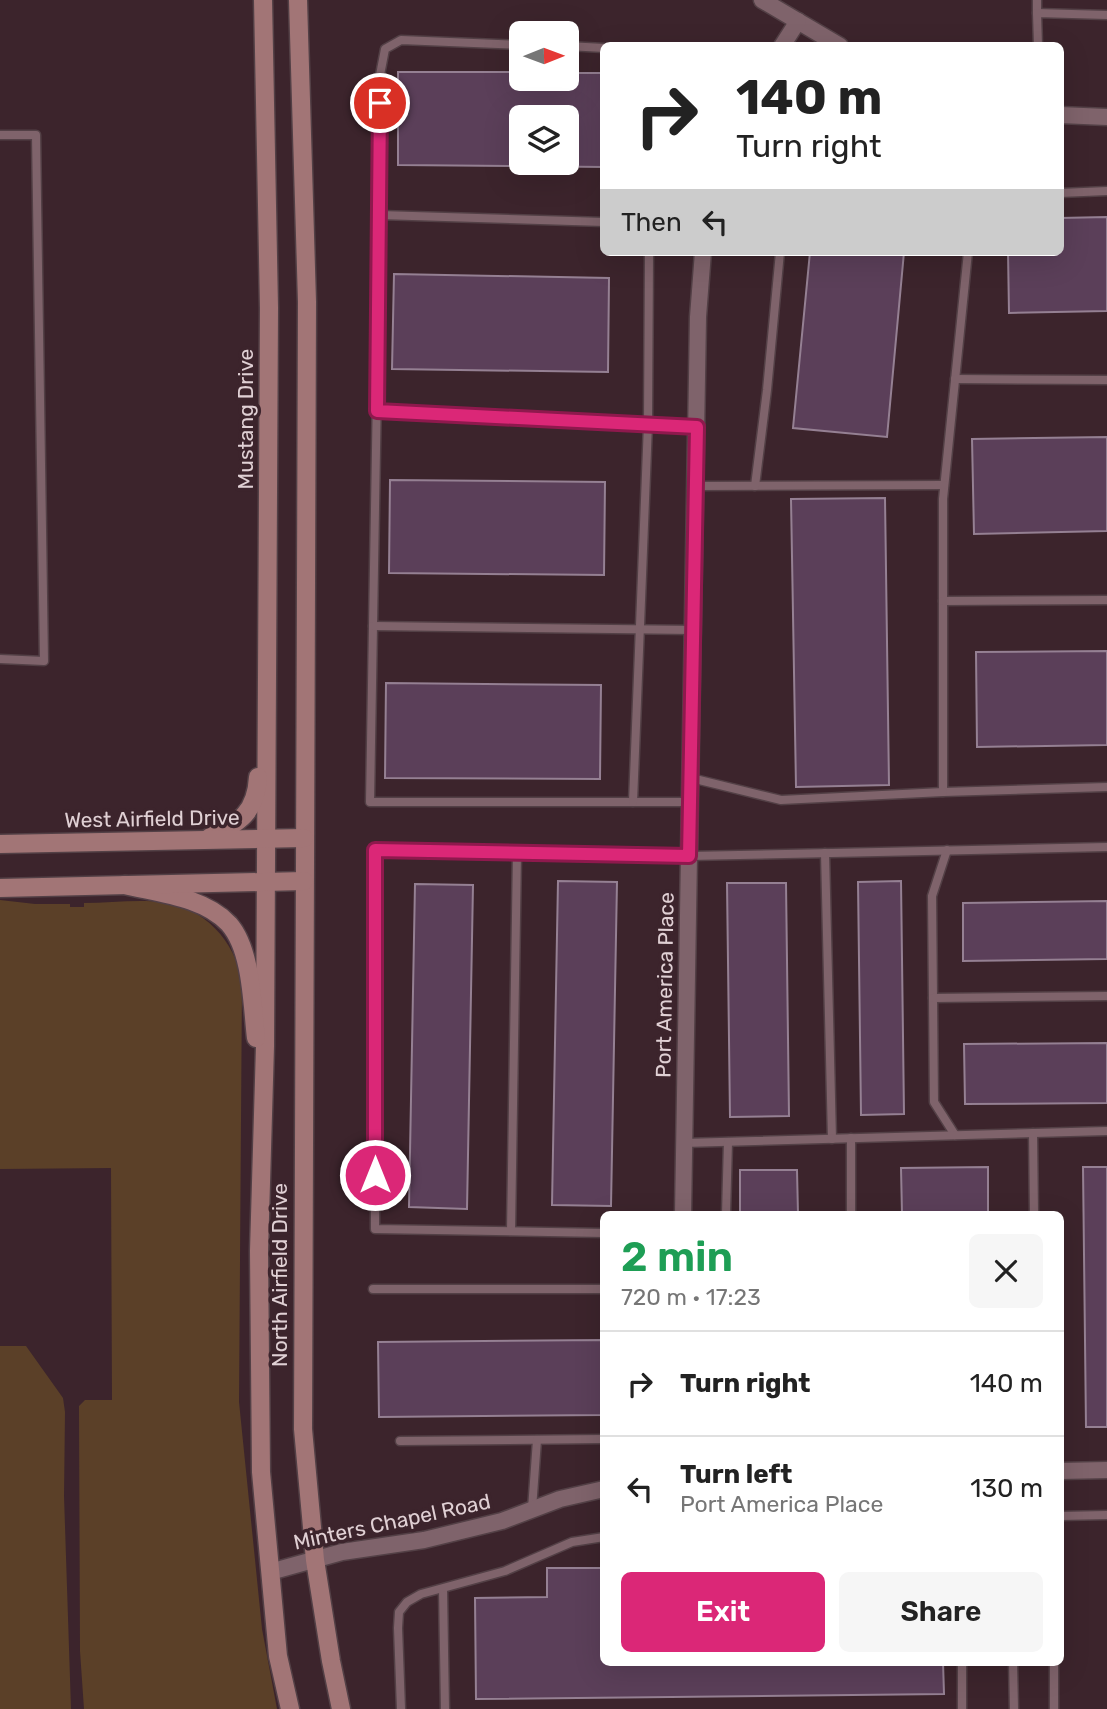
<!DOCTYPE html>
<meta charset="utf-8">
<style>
:root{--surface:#fff;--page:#f6f6f6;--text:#222;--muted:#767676;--line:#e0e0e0;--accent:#db2777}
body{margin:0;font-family:Rubik,sans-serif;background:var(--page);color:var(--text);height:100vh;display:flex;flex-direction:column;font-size:26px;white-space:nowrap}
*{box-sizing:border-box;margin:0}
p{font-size:23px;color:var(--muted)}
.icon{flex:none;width:38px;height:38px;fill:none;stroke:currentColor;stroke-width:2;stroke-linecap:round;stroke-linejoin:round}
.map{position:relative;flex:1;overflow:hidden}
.sheet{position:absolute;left:600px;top:1211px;width:464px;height:455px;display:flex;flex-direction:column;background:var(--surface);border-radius:10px;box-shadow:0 7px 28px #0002}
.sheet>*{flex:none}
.guide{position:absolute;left:600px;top:42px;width:464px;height:214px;border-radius:10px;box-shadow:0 7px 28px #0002;background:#fff;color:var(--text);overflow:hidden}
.needle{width:46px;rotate:89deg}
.fabs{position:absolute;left:509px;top:21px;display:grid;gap:14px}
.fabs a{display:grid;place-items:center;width:70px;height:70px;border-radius:10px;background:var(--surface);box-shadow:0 7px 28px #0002;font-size:35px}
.pin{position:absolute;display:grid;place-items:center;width:60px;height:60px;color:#fff;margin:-30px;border:4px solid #fff;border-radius:50%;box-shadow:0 2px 7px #0007}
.me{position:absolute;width:77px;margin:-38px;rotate:0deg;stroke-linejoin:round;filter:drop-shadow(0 0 5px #0008)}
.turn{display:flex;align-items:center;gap:24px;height:147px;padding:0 21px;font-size:32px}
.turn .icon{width:91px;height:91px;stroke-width:2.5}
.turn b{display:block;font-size:49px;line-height:60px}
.then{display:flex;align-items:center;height:66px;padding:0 21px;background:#0003;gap:14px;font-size:26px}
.round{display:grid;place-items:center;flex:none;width:74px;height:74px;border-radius:10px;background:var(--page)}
.head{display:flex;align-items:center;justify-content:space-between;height:119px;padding:0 21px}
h1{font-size:42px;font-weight:600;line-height:52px;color:#1e9e55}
.button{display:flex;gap:14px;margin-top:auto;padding:14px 21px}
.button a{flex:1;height:80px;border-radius:10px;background:var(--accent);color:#fff;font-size:28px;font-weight:600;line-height:80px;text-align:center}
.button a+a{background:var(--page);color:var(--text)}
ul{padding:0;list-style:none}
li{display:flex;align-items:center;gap:21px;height:105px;padding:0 21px;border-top:2px solid var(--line)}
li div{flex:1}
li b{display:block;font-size:26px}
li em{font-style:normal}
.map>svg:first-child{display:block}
</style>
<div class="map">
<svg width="1107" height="1709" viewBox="0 0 1107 1709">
<rect width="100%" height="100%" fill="#3c242c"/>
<g fill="#5b4028">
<path d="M0 900 35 904H70V907H84V903C109 903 137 899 162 902 204 907 235 941 242 981L239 1402 262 1629 277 1709H84L80 1651 79 1406 85 1400H112L111 1168 0 1169Z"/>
<polygon points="0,1346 26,1346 63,1398 65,1412 64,1496 71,1709 0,1709"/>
</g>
<g fill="#5b3f59" stroke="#958093" stroke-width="2" fill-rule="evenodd">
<path d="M398 72H522V79H567V73H604V167L398 165ZM522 117H567V163H522Z"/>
<polygon points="1107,217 1107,311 1009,313 1008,252 1060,252 1060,218"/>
<polygon points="810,252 904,252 887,437 793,428"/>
<polygon points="394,274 609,278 608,372 392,369"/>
<polygon points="1107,437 1107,531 974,534 972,439"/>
<polygon points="390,480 605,482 604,575 389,573"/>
<polygon points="885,498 889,785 796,787 791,499"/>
<polygon points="1107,651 1107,745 977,747 976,652"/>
<polygon points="386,683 601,685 600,779 385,778"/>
<polygon points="558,881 617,882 611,1206 552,1205"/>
<polygon points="901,881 904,1114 861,1115 858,882"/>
<polygon points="727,883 786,883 789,1116 730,1117"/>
<polygon points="415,884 473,885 467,1209 409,1207"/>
<polygon points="1107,901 1107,959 963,961 963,903"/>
<polygon points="1107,1043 1107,1103 965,1104 964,1044"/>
<polygon points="988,1167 988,1214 902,1214 901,1168"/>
<polygon points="1083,1167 1107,1167 1107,1427 1086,1427"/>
<polygon points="740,1170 797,1170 798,1214 740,1214"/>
<polygon points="604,1340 604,1415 379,1417 378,1342"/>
<polygon points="547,1568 604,1568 604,1662 943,1662 944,1694 476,1699 475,1598 547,1597"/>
</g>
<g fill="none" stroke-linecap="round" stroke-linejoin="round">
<defs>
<g id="lane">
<polyline points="1037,13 1037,0"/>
<polyline points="567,46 604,48"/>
<polyline points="1038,46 1037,13 1107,15"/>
<polyline points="0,135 36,135 44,661 0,659"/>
<polyline points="1060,193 1107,191"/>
<polyline points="380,215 380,75 385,49 401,40 522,45"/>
<polyline points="604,222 380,215 370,802 690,802"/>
<polyline points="968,252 943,499 943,792 1107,787"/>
<polyline points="955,379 1107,380"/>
<polyline points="377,411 697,427"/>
<polyline points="697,486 944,485"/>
<polyline points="755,486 767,390 780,252"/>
<polyline points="943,601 1107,600"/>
<polyline points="373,626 694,630"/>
<polyline points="691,778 781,800 943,792"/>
<polyline points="633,802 648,424 649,252"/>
<polyline points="947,850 932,896 934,1102 955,1135"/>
<polyline points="825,853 832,1139"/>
<polyline points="933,998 1107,996"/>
<polyline points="1033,1133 1034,1214"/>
<polyline points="851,1138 851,1214"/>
<polyline points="684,1143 1107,1131"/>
<polyline points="726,1214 728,1142"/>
<polyline points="511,1231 517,853"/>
<polyline points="604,1233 375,1229 375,850 689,856 1107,847"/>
<polyline points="373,1289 604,1289"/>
<polyline points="400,1441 604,1439"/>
<polyline points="532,1509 537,1440"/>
<polyline points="1060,1516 1107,1515"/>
<polyline points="443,1589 445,1709"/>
<polyline points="962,1662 962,1709"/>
<polyline points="1013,1662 1014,1709"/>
<polyline points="1054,1662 1054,1709"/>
<polyline points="401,1709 398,1628 399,1612 407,1602 421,1594 505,1571 572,1542 604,1537"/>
</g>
<g id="street">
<polyline points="762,0 840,46"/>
<polyline points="782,46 798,21"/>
<polyline points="1060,115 1107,117"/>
<polyline points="683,1214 698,317 703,252"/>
<polyline points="1060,1471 1107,1470"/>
<polyline points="270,1572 342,1552 424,1540 502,1521 560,1499 604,1489"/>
</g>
<g id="secondary">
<polyline points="263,0 269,308 265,1046 259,1251 261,1472 278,1656 290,1709"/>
<polyline points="298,0 307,302 303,1429 315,1560 331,1661 341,1709"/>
<path d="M210 837C240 822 256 813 258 777"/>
<polyline points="0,844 304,838"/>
<path d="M125 885C158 893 204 897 229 924 252 950 252 1005 256 1038"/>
<polyline points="0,888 304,881"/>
</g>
</defs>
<use href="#lane" stroke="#534046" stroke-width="11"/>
<use href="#street" stroke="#534046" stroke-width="19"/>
<use href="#secondary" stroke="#534046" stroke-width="21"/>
<use href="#lane" stroke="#7f636b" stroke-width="8"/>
<use href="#street" stroke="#7f636b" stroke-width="16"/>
<use href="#secondary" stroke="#a27576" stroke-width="18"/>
</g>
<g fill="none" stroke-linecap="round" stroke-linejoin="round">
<defs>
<polyline id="route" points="375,1175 375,850 689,856 697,427 377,411 380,103"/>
</defs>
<use href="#route" stroke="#8e194d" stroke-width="18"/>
<use href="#route" stroke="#db2777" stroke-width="12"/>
</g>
<g text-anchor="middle" stroke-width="7" stroke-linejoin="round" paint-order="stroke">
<g font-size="21" fill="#e0d0d4" stroke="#3c242c">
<text transform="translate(246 419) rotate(-90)" y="7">Mustang Drive</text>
<text transform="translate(152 819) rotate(-1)" y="7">West Airfield Drive</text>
<text transform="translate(665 985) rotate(-89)" y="7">Port America Place</text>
<text transform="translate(280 1275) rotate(-90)" y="7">North Airfield Drive</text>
<text transform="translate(392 1522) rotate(-12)" y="7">Minters Chapel Road</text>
</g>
</g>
</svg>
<div class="fabs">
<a><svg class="needle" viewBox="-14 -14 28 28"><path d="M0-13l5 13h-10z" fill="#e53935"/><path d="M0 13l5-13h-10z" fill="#767676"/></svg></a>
<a><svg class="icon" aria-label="layers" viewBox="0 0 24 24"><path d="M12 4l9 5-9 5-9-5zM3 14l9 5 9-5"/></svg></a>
</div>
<div class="pin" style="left:380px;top:103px;background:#d93025"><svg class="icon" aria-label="arrive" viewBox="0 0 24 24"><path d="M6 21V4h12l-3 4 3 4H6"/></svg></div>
<svg class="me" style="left:375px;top:1175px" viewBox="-20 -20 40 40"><circle r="17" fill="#db2777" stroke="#fff" stroke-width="3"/><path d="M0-11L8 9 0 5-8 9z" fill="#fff"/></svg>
<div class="guide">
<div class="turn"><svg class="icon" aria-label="right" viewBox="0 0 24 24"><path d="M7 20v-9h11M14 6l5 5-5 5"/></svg><div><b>140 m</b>Turn right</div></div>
<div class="then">Then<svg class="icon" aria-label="left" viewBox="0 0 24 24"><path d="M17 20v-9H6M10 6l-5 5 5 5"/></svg></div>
</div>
<section class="sheet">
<div class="head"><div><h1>2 min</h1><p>720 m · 17:23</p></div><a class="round"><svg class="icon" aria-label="close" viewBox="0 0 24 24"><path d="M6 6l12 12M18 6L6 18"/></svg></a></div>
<ul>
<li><svg class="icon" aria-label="right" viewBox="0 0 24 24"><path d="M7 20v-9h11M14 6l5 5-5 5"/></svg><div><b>Turn right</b></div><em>140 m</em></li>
<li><svg class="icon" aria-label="left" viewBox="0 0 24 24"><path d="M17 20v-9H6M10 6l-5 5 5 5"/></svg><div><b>Turn left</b><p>Port America Place</p></div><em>130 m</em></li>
</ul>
<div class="button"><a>Exit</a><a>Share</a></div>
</section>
</div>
